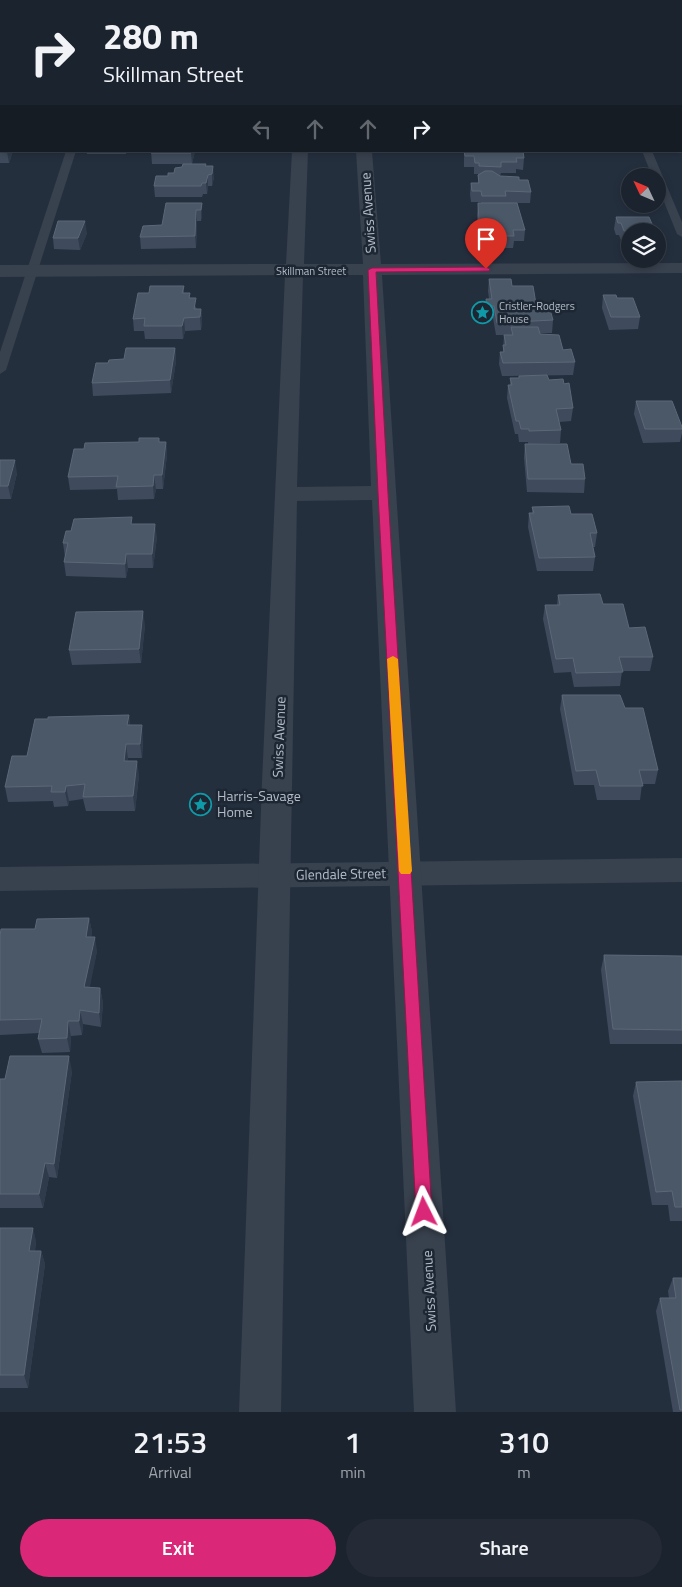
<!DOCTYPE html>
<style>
:root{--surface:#1b232e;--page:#242b36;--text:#f1f3f6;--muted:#a0a4aa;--line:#39404a;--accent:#db2777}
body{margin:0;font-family:"Titillium Web",sans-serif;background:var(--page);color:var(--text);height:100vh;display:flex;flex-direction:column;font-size:19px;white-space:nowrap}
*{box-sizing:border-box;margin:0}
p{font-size:16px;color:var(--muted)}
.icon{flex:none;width:28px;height:28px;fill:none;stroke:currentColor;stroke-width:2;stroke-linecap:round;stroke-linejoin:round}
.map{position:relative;height:1412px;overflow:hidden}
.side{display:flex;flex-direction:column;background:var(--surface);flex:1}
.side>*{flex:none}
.banner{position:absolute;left:0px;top:0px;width:682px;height:152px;box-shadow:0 2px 8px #0003,0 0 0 1px var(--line);background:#1b232e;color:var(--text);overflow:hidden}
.needle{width:32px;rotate:314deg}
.controls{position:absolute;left:621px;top:168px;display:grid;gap:10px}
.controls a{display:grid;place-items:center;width:45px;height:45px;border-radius:50%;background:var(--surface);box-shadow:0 2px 8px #0003,0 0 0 1px var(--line);font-size:25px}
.pin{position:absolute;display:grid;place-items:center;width:42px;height:42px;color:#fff;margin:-51px -21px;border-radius:50% 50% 50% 0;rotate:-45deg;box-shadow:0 0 5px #0007}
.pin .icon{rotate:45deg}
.me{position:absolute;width:55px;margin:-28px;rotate:357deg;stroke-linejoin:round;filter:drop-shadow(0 0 4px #0008)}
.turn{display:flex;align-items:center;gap:18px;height:105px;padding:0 20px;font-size:22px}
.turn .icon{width:65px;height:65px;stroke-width:2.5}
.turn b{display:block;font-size:35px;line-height:42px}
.lanes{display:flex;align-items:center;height:48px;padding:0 20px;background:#0003;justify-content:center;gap:25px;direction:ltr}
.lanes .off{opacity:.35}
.eta{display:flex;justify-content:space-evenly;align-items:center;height:85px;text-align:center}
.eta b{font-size:30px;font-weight:600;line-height:35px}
.primary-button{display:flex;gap:10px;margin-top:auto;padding:10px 20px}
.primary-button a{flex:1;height:58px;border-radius:30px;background:var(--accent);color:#fff;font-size:20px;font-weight:600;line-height:58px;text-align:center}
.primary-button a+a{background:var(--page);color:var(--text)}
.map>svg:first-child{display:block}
</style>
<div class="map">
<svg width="682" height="1412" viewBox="0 0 682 1412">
<rect width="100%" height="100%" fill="#242f3e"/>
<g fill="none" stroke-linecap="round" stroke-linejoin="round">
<g fill="#38414e" fill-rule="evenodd">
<rect x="118" y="0" width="8" height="1"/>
<rect x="578" y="0" width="8" height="1"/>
<polygon points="619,0 627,0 628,1 620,1"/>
<rect x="681" y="39" width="1" height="5"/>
<rect x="681" y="75" width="1" height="6"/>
<polygon points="66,151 76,151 6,370 0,374 0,352"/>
<polygon points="642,151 652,151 682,222 682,237 677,234 658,187 658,176 652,176"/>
</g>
<polygon fill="#38414e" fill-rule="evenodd" points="682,858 682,882 0,891 0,867"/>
<g fill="#38414e" fill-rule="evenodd">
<rect x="299" y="0" width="12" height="1"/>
<polygon points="347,0 360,0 360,1 348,1"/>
<path d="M292 151H308L304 264H363L356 151H372L381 264 682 263V273L382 275 456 1412H414L372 500 297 501 281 1412H239L262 782 285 275 0 277V265L286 264ZM303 275H363L371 486 297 487Z"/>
</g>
</g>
<g fill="#3f4b5c">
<polygon points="35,0 74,0 73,1 35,1"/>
<polygon points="516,0 554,0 553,1 516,1"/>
<polygon points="632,0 670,0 670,1 633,1"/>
<rect x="681" y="7" width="1" height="23"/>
<polygon points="1,63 1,151 13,151 9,163 0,163 0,79 1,79 0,66"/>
<polygon points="681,106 682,108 681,126"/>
<polygon points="86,151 127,151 126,154 87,154"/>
<polygon points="151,151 195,151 192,164 206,166 214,177 212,186 208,186 207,194 203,194 202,197 155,197 154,186 168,176 174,173 182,167 183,164 152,164"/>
<polygon points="464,151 523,151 524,158 523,170 516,169 516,173 501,173 500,176 519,180 531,192 530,203 517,203 525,230 524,241 514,241 513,248 494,248 487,232 478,233 477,215 478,203 481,203 481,202 471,202 470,194 471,183 478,183 478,174 474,174 474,167 464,167"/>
<polygon points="202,203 202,215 201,221 197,221 196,248 141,249 140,237"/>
<polygon points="616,217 655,231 630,231 630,243 622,243 619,235 616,235 614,229"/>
<polygon points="87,233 80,250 54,249 53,238"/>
<polygon points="489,279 512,286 536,304 553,320 552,333 539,333 540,334 563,350 575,362 573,375 502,376 499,364 500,352 503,352 504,335 496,335 493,318 486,318 485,311 486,299 489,299 488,291"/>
<polygon points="184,286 184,293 190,298 197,309 201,309 202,321 201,330 185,331 183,339 145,339 144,331 134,331 133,319 149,293"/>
<polygon points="603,295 617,298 640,317 638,329 609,330 602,308"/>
<polygon points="175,348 176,361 171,393 93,396 92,383 108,363"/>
<polygon points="510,378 549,380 573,408 571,421 559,422 561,430 560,443 528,444 528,442 519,442 518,434 515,434 507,398 508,385 510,385"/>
<polygon points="636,401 682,427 682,433 680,442 643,443 634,414"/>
<polygon points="160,442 166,442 167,455 163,489 156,489 154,499 118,500 117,489 70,490 68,477"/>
<polygon points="525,444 585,479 584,493 527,492 524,458"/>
<polygon points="0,460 17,473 11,499 0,499"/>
<polygon points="532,507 571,514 597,533 595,547 593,547 595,557 593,571 537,571 528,527 529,513 532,513"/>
<polygon points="133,524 157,537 153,568 128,568 126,578 66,576 64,562 65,557 63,543 71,531"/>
<polygon points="558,595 603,604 629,628 653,657 650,671 622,671 620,686 574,687 571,672 554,673 543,619 545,605 557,605"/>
<polygon points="145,625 141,663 72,665 69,650"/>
<polygon points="562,695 625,708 658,770 655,784 642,784 640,800 597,800 594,785 574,785 560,709"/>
<polygon points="129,715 130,725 143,739 142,758 128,758 127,761 139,775 135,811 86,811 83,799 69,801 68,806 54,807 53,801 8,802 5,787 27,756 48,719"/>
<polygon points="89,918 92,932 91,937 97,951 89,988 100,988 103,1003 101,1027 83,1024 82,1035 71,1036 70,1052 42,1053 38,1039 39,1033 0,1035 0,936"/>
<polygon points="604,955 682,956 682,1044 610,1044 601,970"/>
<polygon points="72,1071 57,1178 49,1177 43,1208 0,1208 0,1079"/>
<polygon points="682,1081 682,1221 670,1221 668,1205 652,1205 633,1096 636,1082"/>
<polygon points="0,1228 36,1241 35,1251 41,1251 45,1264 28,1388 0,1388"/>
<polygon points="673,1278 682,1278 682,1412 673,1412 656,1311 660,1298 669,1298 668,1291"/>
</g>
<g fill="#2f3b4b">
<polygon points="7,151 13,151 9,163 7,152"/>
<polygon points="192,151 195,151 192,164 191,153"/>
<polygon points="213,166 214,177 212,186 212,174"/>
<polygon points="208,175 208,186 207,194 206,183"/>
<polygon points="202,203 202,215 201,221 201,210"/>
<polygon points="196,210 197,221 196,248 195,236"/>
<polygon points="85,221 87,233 80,250 78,238"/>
<polygon points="201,309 202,321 201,330 200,317"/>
<polygon points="184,318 185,331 183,339 182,326"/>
<polygon points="175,348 176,361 171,393 170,380"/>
<polygon points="166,442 167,455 163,489 162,475"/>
<polygon points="15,460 17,473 11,499 8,486"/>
<polygon points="154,475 156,489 154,499 153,486"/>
<polygon points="155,524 157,537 153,568 152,554"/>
<polygon points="126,554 128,568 126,578 125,564"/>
<polygon points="143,611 145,625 141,663 139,649"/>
<polygon points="129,715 131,730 127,725"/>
<polygon points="142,725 143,739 142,758 140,744"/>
<polygon points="126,744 128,758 126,775 124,761"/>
<polygon points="137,761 139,775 135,811 133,796"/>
<polygon points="66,786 69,801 68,806 65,792"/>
<polygon points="89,918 92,932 89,952 86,937"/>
<polygon points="95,937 97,951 87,1002 84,987"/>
<polygon points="100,988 103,1003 101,1027 99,1013"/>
<polygon points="80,1010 83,1024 82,1035 79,1021"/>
<polygon points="68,1021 71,1036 70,1052 67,1038"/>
<polygon points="69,1056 72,1071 57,1178 54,1164"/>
<polygon points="45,1163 49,1177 43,1208 39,1194"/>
<polygon points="33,1228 36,1241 33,1265 29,1251"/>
<polygon points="41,1251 45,1264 28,1388 24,1375"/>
</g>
<g fill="#4b5868" stroke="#5c6777">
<polygon points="208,0 228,0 228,1 232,1 207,1"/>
<polygon points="436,0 473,0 474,1 437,1"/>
<polygon points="641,0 667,0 668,1 641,1"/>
<rect x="0" y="79" width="1" height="16"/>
<rect x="0" y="100" width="1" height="13"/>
<rect x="0" y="122" width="1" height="10"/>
<polygon points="0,137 1,137 1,151 7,151 7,152 0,152"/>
<polygon points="151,151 192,151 191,153 151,153"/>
<polygon points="464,151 523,151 524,158 516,158 517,162 501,162 501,167 479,166 479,163 475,163 474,156 465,156"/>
<polygon points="183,164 206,164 205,166 213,166 212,174 208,175 206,183 202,183 201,186 154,186 156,176 168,176 168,173 174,173 175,168 182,167"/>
<polygon points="485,171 492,171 500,176 519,177 519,180 528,180 531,192 505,191 506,196 482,196 481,191 472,191 471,183 479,183 478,175"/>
<polygon points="166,203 202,203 201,210 196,210 195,236 140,237 143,226 162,225"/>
<polygon points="478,203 517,203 525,230 513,230 514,236 494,236 488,221 479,221"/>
<polygon points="616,217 649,217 655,231 624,231 621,223 618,223"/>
<polygon points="58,221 85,221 78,238 53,238"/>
<polygon points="489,279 511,279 512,286 533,286 536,304 549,306 553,320 497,323 494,306 487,306 486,299 492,299"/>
<polygon points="150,286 184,286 182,293 190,293 189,298 196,298 194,309 201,309 200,317 184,318 182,326 144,326 145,318 133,319 138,293 149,293"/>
<polygon points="603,295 616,295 617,298 633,298 640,317 611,317"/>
<polygon points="511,327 538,327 540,334 559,335 563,350 571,349 575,362 503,363 500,352 504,352 503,345 506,345 504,335 513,335"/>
<polygon points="126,348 175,348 170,380 92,383 96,363 108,363 109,360 124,359"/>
<polygon points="547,375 549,380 563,379 564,384 569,383 573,408 556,409 561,430 529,431 529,429 521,429 519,421 516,421 508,385 512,385 510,378 519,378 519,376"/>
<polygon points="636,401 672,401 682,427 682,429 645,429"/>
<polygon points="139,438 159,438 159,442 166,442 162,475 154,475 153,486 116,487 118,476 68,477 74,449 84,449 85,443 139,442"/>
<polygon points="525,444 567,444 571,464 583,464 585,479 528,479"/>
<polygon points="0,460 15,460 8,486 0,486"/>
<polygon points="569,506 571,514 592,514 597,533 590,533 595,557 539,558 529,513 534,513 532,507"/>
<polygon points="132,517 131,524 155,524 152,554 126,554 125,564 64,562 68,543 63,543 66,531 71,531 74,519"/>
<polygon points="600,594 603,604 623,604 629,628 645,627 653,657 619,657 623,672 576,673 573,658 556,659 545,605 560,605 558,595"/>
<polygon points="143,611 139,649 69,650 76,612"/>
<polygon points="562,695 620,695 625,708 643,708 658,770 639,770 643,786 600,786 596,770 576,771"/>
<polygon points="129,715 127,725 142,725 140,744 126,744 124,761 137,761 133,796 83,797 85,784 66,786 65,792 51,792 52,786 5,787 12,756 27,756 35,719 48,719 48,717"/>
<polygon points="89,918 86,937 95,937 84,987 100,988 99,1013 80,1010 79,1021 68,1021 67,1038 38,1039 42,1019 0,1020 0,936 1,929 35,929 37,919"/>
<polygon points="604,955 682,956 682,1030 613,1029"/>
<polygon points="10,1056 69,1056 54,1164 45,1163 39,1194 0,1194 0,1079 5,1079"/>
<polygon points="682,1081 682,1207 675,1207 672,1191 656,1192 636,1082"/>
<polygon points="0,1228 33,1228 29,1251 41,1251 24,1375 0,1375"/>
<polygon points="673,1278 682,1278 682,1410 680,1410 660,1298 676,1298"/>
</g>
<polygon fill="#db2777" stroke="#8e194d" points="486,267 490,269 489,271 376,272 388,493 432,1212 430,1218 424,1220 419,1218 416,1212 378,493 368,270 372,268"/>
<polygon fill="#f59e0b" points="393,656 398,659 412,871 410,874 401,874 399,871 387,659"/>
<defs>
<symbol id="sight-ring" viewBox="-11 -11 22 22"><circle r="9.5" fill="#1d2633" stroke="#0f9aa8" stroke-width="1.5"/><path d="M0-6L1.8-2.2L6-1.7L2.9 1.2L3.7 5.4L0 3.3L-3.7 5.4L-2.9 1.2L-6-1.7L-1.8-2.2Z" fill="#0f9aa8"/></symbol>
</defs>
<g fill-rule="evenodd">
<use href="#sight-ring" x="470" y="300" width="25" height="25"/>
<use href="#sight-ring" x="188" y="792" width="25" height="25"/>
</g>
<g text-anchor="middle" stroke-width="5" stroke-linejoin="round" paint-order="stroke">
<g font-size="11" fill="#b4bcc9" stroke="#1d2633">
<text x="311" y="275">Skillman Street</text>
</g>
<g font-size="11" fill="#b4bcc9" stroke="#1d2633" text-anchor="start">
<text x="499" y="310">Cristler-Rodgers<tspan x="499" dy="13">House</tspan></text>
</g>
<g font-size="14" fill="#b4bcc9" stroke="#1d2633">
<text transform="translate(368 213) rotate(-94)" y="5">Swiss Avenue</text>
<text transform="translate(279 737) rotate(-88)" y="5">Swiss Avenue</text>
<text transform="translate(341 874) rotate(-1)" y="5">Glendale Street</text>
<text transform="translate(429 1291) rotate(-93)" y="5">Swiss Avenue</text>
</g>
<g font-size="14" fill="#b4bcc9" stroke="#1d2633" text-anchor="start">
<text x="217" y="801">Harris-Savage<tspan x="217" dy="16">Home</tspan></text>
</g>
</g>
</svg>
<div class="controls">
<a><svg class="needle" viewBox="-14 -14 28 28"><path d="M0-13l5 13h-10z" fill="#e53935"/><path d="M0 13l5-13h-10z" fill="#a0a4aa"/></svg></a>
<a><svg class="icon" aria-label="layers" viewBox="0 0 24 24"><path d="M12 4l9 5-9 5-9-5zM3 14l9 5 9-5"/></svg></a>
</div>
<div class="pin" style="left:486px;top:269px;background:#d93025"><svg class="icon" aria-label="arrive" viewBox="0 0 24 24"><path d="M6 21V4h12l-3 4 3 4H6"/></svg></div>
<svg class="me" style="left:424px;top:1212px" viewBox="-20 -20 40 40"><path d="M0-17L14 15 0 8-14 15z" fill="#db2777" stroke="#fff" stroke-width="4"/></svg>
<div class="banner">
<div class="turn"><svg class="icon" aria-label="right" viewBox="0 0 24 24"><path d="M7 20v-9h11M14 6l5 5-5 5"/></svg><div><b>280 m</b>Skillman Street</div></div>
<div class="lanes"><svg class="icon off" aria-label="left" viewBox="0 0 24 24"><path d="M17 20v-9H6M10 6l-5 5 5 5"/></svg><svg class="icon off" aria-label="ahead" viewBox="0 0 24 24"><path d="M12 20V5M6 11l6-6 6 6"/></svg><svg class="icon off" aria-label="ahead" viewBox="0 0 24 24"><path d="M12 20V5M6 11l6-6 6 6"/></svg><svg class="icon" aria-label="right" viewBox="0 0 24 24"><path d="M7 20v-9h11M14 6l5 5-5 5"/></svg></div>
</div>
</div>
<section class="side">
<div class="eta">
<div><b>21:53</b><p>Arrival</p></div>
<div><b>1</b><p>min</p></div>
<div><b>310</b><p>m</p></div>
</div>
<div class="primary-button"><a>Exit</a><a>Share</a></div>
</section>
